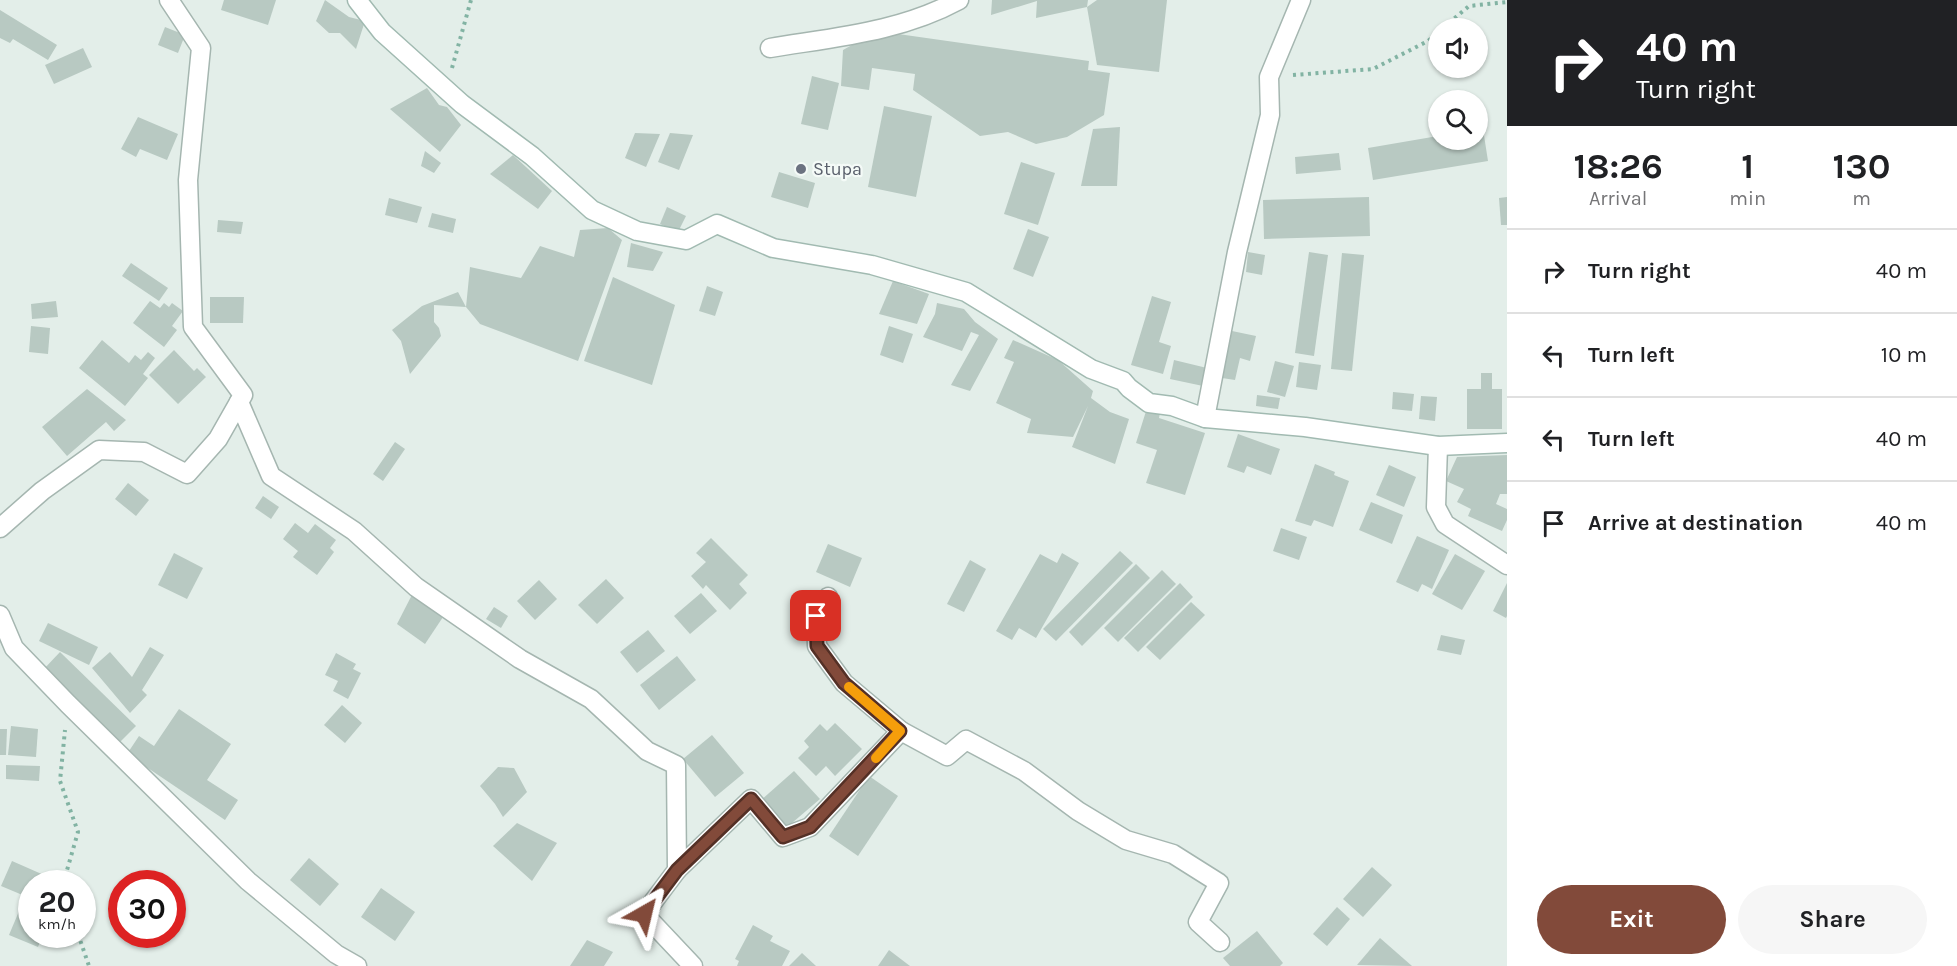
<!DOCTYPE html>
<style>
:root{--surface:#fff;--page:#f6f6f6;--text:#202124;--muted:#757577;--line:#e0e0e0;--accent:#824a3a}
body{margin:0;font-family:Karla,sans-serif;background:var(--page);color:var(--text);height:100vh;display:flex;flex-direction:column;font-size:22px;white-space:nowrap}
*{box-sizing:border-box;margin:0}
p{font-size:20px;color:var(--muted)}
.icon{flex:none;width:33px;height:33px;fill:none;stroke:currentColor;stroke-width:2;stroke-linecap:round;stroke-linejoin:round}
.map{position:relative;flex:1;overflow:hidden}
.side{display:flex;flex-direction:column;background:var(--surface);width:450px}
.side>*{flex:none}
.hud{background:#202124;color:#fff;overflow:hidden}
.buttons{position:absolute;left:1428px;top:18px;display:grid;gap:12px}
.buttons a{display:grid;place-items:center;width:60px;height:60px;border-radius:50%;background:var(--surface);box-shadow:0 2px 4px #0004;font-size:30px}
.speed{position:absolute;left:18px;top:870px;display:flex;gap:12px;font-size:30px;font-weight:700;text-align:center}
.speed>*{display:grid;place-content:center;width:78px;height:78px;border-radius:50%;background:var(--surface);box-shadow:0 2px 4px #0004;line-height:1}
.speed small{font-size:15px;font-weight:400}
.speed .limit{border:9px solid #d22;background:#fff;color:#111}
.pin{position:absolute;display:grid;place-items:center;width:51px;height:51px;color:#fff;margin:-26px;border-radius:12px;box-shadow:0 3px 9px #0006}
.me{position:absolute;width:66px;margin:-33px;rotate:37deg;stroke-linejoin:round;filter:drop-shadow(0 0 4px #0008)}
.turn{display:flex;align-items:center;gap:21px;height:126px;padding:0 30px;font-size:27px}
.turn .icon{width:78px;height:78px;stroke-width:2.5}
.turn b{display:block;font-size:42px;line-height:51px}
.eta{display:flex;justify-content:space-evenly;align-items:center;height:102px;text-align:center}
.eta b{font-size:36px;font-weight:700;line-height:42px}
.primary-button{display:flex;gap:12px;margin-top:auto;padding:12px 30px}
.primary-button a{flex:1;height:69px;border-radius:36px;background:var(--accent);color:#fff;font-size:24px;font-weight:700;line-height:69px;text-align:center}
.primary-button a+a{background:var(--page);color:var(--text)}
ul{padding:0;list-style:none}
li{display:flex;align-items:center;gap:18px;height:84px;padding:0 30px;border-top:2px solid var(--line)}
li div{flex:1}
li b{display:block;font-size:22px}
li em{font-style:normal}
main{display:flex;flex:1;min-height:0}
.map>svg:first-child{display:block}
</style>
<main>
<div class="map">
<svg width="1507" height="966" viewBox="0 0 1507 966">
<rect width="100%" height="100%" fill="#e3eee9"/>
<g fill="#b8c9c2">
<polygon points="224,0 276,0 268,25 221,10"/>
<polygon points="325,0 349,17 365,21 356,49 340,33 329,33 316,21"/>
<polygon points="992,0 1088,0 1087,7 1036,18 1037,1 991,15"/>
<polygon points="1097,0 1167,0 1159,72 1097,65 1087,7"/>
<polygon points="0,10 57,45 48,60 13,39 10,43 0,38"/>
<polygon points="165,27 185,35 178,53 158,45"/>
<polygon points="877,31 1089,61 1088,70 1110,73 1104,115 1067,137 1036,144 1008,132 980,136 913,90 915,74 872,68 869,90 841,86 843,50"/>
<polygon points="83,48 92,67 54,84 45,65"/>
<polygon points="812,76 839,83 828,130 801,124"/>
<polygon points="427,88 439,105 447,107 461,125 440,152 390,109"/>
<polygon points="884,106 932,116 916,197 868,187"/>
<polygon points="138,117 178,134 167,160 140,149 136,157 121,149"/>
<polygon points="1120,127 1117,186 1081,186 1093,129"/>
<polygon points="1483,129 1488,161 1373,180 1368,148 1438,136 1438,140 1478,140 1478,130"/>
<polygon points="635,133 660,134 646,167 625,158"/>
<polygon points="670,133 693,135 679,170 658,162"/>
<polygon points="425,151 441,163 434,173 421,166"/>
<polygon points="1339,153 1341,170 1296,174 1295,157"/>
<polygon points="513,155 552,191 538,209 490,174"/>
<polygon points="1021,162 1055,173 1038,225 1004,214"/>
<polygon points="779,172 815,183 808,208 771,197"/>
<polygon points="1369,197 1370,236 1264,239 1263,200"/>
<polygon points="1507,197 1507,225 1501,225 1499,198"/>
<polygon points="389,198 422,207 417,223 385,215"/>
<polygon points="667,207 686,216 678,232 660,224"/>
<polygon points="432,213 456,219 453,233 428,227"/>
<polygon points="218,220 243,222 241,234 217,232"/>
<polygon points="608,228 622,240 578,361 480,324 466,307 470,267 521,278 540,246 574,257 580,230"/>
<polygon points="1028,229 1049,237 1033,277 1013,269"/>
<polygon points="631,243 663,252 653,271 627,267"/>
<polygon points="1248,252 1265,255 1262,275 1246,272"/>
<polygon points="1309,252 1328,255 1314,356 1295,353"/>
<polygon points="1342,253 1364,255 1352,371 1331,369"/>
<polygon points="131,263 168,288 159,301 122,276"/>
<polygon points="613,277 675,305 652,385 584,361"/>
<polygon points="893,281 929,294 917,324 879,314"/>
<polygon points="707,286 723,292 715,316 699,311"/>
<polygon points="458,292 466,307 434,305 434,322 439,328 441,336 410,374 401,341 392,330 422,306"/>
<polygon points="1152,296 1171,302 1159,342 1171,346 1163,374 1131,365"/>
<polygon points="210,297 244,297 243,323 210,323"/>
<polygon points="56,301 58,317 32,319 31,304"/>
<polygon points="150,301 160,308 164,303 169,307 172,303 183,311 172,326 177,330 164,347 133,323"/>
<polygon points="937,303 964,309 975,322 998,339 970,391 951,385 979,335 971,332 962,351 923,337 935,314"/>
<polygon points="31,326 50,328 48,354 29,352"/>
<polygon points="889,326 913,334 903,363 880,355"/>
<polygon points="1232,331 1256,336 1250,361 1240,358 1235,380 1222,378"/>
<polygon points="102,340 129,363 135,355 141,360 148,352 155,358 143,374 148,378 125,406 79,368"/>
<polygon points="1013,340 1058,360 1093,391 1091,398 1110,412 1129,419 1115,464 1072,447 1088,406 1073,437 1027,433 1031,419 996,403 1014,362 1004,358"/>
<polygon points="174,350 194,371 197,368 206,377 178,404 149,375"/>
<polygon points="1174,360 1207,368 1203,386 1170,379"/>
<polygon points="1275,361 1294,366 1285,397 1267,392"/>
<polygon points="1299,362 1321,365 1317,390 1296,387"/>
<polygon points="1481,373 1492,373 1492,389 1502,389 1502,429 1467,429 1467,389 1481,389"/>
<polygon points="87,389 126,420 114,431 106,422 67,456 42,427"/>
<polygon points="1393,392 1414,394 1412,411 1392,409"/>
<polygon points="1257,395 1280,398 1278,409 1256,406"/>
<polygon points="1421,396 1437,397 1435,421 1419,419"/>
<polygon points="1147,408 1160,413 1159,418 1205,433 1185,495 1146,483 1157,450 1136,443"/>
<polygon points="1238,434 1280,449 1271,475 1247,466 1244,473 1227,467"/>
<polygon points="395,442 405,449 383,481 373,474"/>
<polygon points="1507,455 1507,494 1500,494 1496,504 1507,509 1507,520 1502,531 1468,516 1471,509 1457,502 1464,489 1446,481 1457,457"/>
<polygon points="1315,464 1335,472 1334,475 1349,481 1333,527 1314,520 1311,526 1295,521"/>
<polygon points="1389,465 1416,477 1404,507 1376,495"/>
<polygon points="128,483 149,500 136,516 115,499"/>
<polygon points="263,496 279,507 271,519 255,508"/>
<polygon points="1371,502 1403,515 1392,544 1359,530"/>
<polygon points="295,523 308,533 315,524 336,540 330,548 334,552 317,575 293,557 298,551 283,539"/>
<polygon points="1281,528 1307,537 1299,560 1273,551"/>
<polygon points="1417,536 1449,550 1432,589 1422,584 1418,592 1396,582"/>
<polygon points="711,538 748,575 739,584 747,593 730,610 706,585 703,589 691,576 706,562 696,553"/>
<polygon points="828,544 862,558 850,587 816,572"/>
<polygon points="1120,551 1133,563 1056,641 1043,629"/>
<polygon points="174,553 203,568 187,599 158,585"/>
<polygon points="1062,553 1079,563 1036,638 1019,628 1012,640 996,631 1040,554 1057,563"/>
<polygon points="1455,554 1485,571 1462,610 1432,594"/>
<polygon points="970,560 986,569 964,612 947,604"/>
<polygon points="1136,564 1150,578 1082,646 1069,632"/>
<polygon points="1162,570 1176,584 1118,642 1104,628"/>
<polygon points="606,579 624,598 597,624 578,605"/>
<polygon points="539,580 557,599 535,620 517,601"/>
<polygon points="1180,583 1193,597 1138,652 1124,638"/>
<polygon points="1507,583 1507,616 1506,618 1493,611"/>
<polygon points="416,587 443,617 425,644 397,624"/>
<polygon points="701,593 717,611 690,634 674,616"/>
<polygon points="1191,602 1205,615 1160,660 1146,647"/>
<polygon points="494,607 508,616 501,628 486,619"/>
<polygon points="48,623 98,647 89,665 39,641"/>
<polygon points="648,630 665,651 637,673 620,652"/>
<polygon points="1441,635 1465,640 1461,655 1437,650"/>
<polygon points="150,647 164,655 142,690 147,695 130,713 92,668 110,652 132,677"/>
<polygon points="60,652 136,726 120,742 43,670"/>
<polygon points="336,653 356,664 353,669 361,673 348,699 333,691 338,681 325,675"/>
<polygon points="677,656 696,680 659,710 640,685"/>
<polygon points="342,705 362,723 345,743 324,725"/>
<polygon points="179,709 231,744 207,780 238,800 225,820 127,754 139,736 154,746"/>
<polygon points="835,723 862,749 835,776 826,766 816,776 798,758 809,747 804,741 820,724 827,731"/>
<polygon points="11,726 38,729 36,757 8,755"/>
<polygon points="0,729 7,729 6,755 0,755"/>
<polygon points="712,735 744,773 715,797 683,759"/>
<polygon points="6,765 40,766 39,781 6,779"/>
<polygon points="498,767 514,768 527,792 503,817 495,804 480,786"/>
<polygon points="794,771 820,799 785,829 760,801"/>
<polygon points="869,776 898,796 858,856 829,836"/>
<polygon points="517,823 557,843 532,881 493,846"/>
<polygon points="309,858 339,884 320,906 290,880"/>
<polygon points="12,861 53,879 51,884 32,884 32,899 1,886"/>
<polygon points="1372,867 1392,885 1363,917 1343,899"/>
<polygon points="381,888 415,912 395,941 361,917"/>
<polygon points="22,904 32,909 32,934 43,934 38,947 9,935"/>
<polygon points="1337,907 1350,919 1327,946 1313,934"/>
<polygon points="753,925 773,936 770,941 790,951 782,966 737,966 739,961 735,959"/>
<polygon points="1257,931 1283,963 1280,966 1230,966 1223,958"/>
<polygon points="1380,938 1412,966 1357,965"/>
<polygon points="587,940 613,952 604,966 570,966"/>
<polygon points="889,950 910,966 878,966"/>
<polygon points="802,953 816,966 789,966"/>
</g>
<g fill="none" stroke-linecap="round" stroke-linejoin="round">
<defs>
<g id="minor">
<path d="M770 48C836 37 900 32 959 0"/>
<polyline points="239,402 271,476 354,531 416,587 520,659 591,699 647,751 676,765 677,870 644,914 693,966"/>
<polyline points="1205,418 1237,252 1270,115 1269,77 1301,0"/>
<polyline points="1438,446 1436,507 1445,524 1507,565"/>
<polyline points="0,528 42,491 99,450 144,452 187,474 218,439 243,395 193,327 188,180 201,48 169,0"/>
<polyline points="0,615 14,648 68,704 248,881 336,954 357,966"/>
<polyline points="901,731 947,756 966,740 1024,771 1078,811 1126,840 1173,854 1219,883 1198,922 1220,942"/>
<polyline points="677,870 751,799 783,837 810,827 901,731 844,683 817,646 816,616 828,597"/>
</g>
<polyline id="secondary" points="357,0 382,32 462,104 532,156 592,210 637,231 686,240 717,224 773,248 872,265 966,292 1091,369 1123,381 1129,388 1149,403 1172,406 1205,418 1305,427 1438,446 1507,443"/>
</defs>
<use href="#minor" stroke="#a5b6b0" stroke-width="21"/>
<use href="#secondary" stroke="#a1bab1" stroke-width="21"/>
<g stroke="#82b3a3" stroke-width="4" stroke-dasharray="3 4.5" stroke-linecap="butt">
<polyline points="1443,28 1469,6 1507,2"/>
<polyline points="452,68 471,0"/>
<polyline points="1293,75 1373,69 1428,41 1438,32"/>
<polyline points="63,884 78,832 60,781 65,730"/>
<polyline points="78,934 89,966"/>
</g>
<use href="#minor" stroke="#fff" stroke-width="18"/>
<use href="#secondary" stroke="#fff" stroke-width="18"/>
</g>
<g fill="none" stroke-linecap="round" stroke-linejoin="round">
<defs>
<polyline id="route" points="644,914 677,870 751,799 783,837 810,827 900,731 844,683 817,646 816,616"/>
</defs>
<use href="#route" stroke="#543026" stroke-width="15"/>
<use href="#route" stroke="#824a3a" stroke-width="10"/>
<polyline stroke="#f59e0b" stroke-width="10" points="849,687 900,731 876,758"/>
</g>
<circle fill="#6b7280" stroke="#f4faf7" stroke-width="2" cx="801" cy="169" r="6"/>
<g text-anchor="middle" stroke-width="4.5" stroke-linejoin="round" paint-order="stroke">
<g font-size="18" fill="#5b616d" stroke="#f4faf7" text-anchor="start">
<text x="813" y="175">Stupa</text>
</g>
</g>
</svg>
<div class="buttons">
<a><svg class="icon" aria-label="sound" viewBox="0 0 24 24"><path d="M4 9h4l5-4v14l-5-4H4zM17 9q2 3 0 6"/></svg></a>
<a><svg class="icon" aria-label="search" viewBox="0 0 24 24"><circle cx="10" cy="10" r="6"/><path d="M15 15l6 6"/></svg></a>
</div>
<div class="speed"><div>20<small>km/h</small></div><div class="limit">30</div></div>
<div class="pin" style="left:816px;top:616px;background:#d93025"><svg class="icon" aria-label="arrive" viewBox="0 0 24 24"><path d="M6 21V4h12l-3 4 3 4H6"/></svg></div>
<svg class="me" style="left:644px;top:914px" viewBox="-20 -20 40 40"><path d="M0-17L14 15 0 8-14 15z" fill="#824a3a" stroke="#fff" stroke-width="4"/></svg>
</div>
<section class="side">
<div class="hud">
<div class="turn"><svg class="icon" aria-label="right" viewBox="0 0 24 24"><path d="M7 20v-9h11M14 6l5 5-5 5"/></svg><div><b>40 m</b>Turn right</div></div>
</div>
<div class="eta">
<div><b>18:26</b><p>Arrival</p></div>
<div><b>1</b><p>min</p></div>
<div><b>130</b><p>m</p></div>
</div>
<ul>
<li><svg class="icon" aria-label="right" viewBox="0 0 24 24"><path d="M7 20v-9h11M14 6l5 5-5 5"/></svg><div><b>Turn right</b></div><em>40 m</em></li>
<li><svg class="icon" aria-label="left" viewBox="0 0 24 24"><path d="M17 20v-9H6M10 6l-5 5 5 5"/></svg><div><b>Turn left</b></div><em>10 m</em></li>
<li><svg class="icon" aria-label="left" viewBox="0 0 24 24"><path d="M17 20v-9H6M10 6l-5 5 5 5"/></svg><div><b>Turn left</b></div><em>40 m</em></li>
<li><svg class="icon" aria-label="arrive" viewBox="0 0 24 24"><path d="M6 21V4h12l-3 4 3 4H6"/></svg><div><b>Arrive at destination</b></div><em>40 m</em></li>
</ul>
<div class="primary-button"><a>Exit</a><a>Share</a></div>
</section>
</main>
